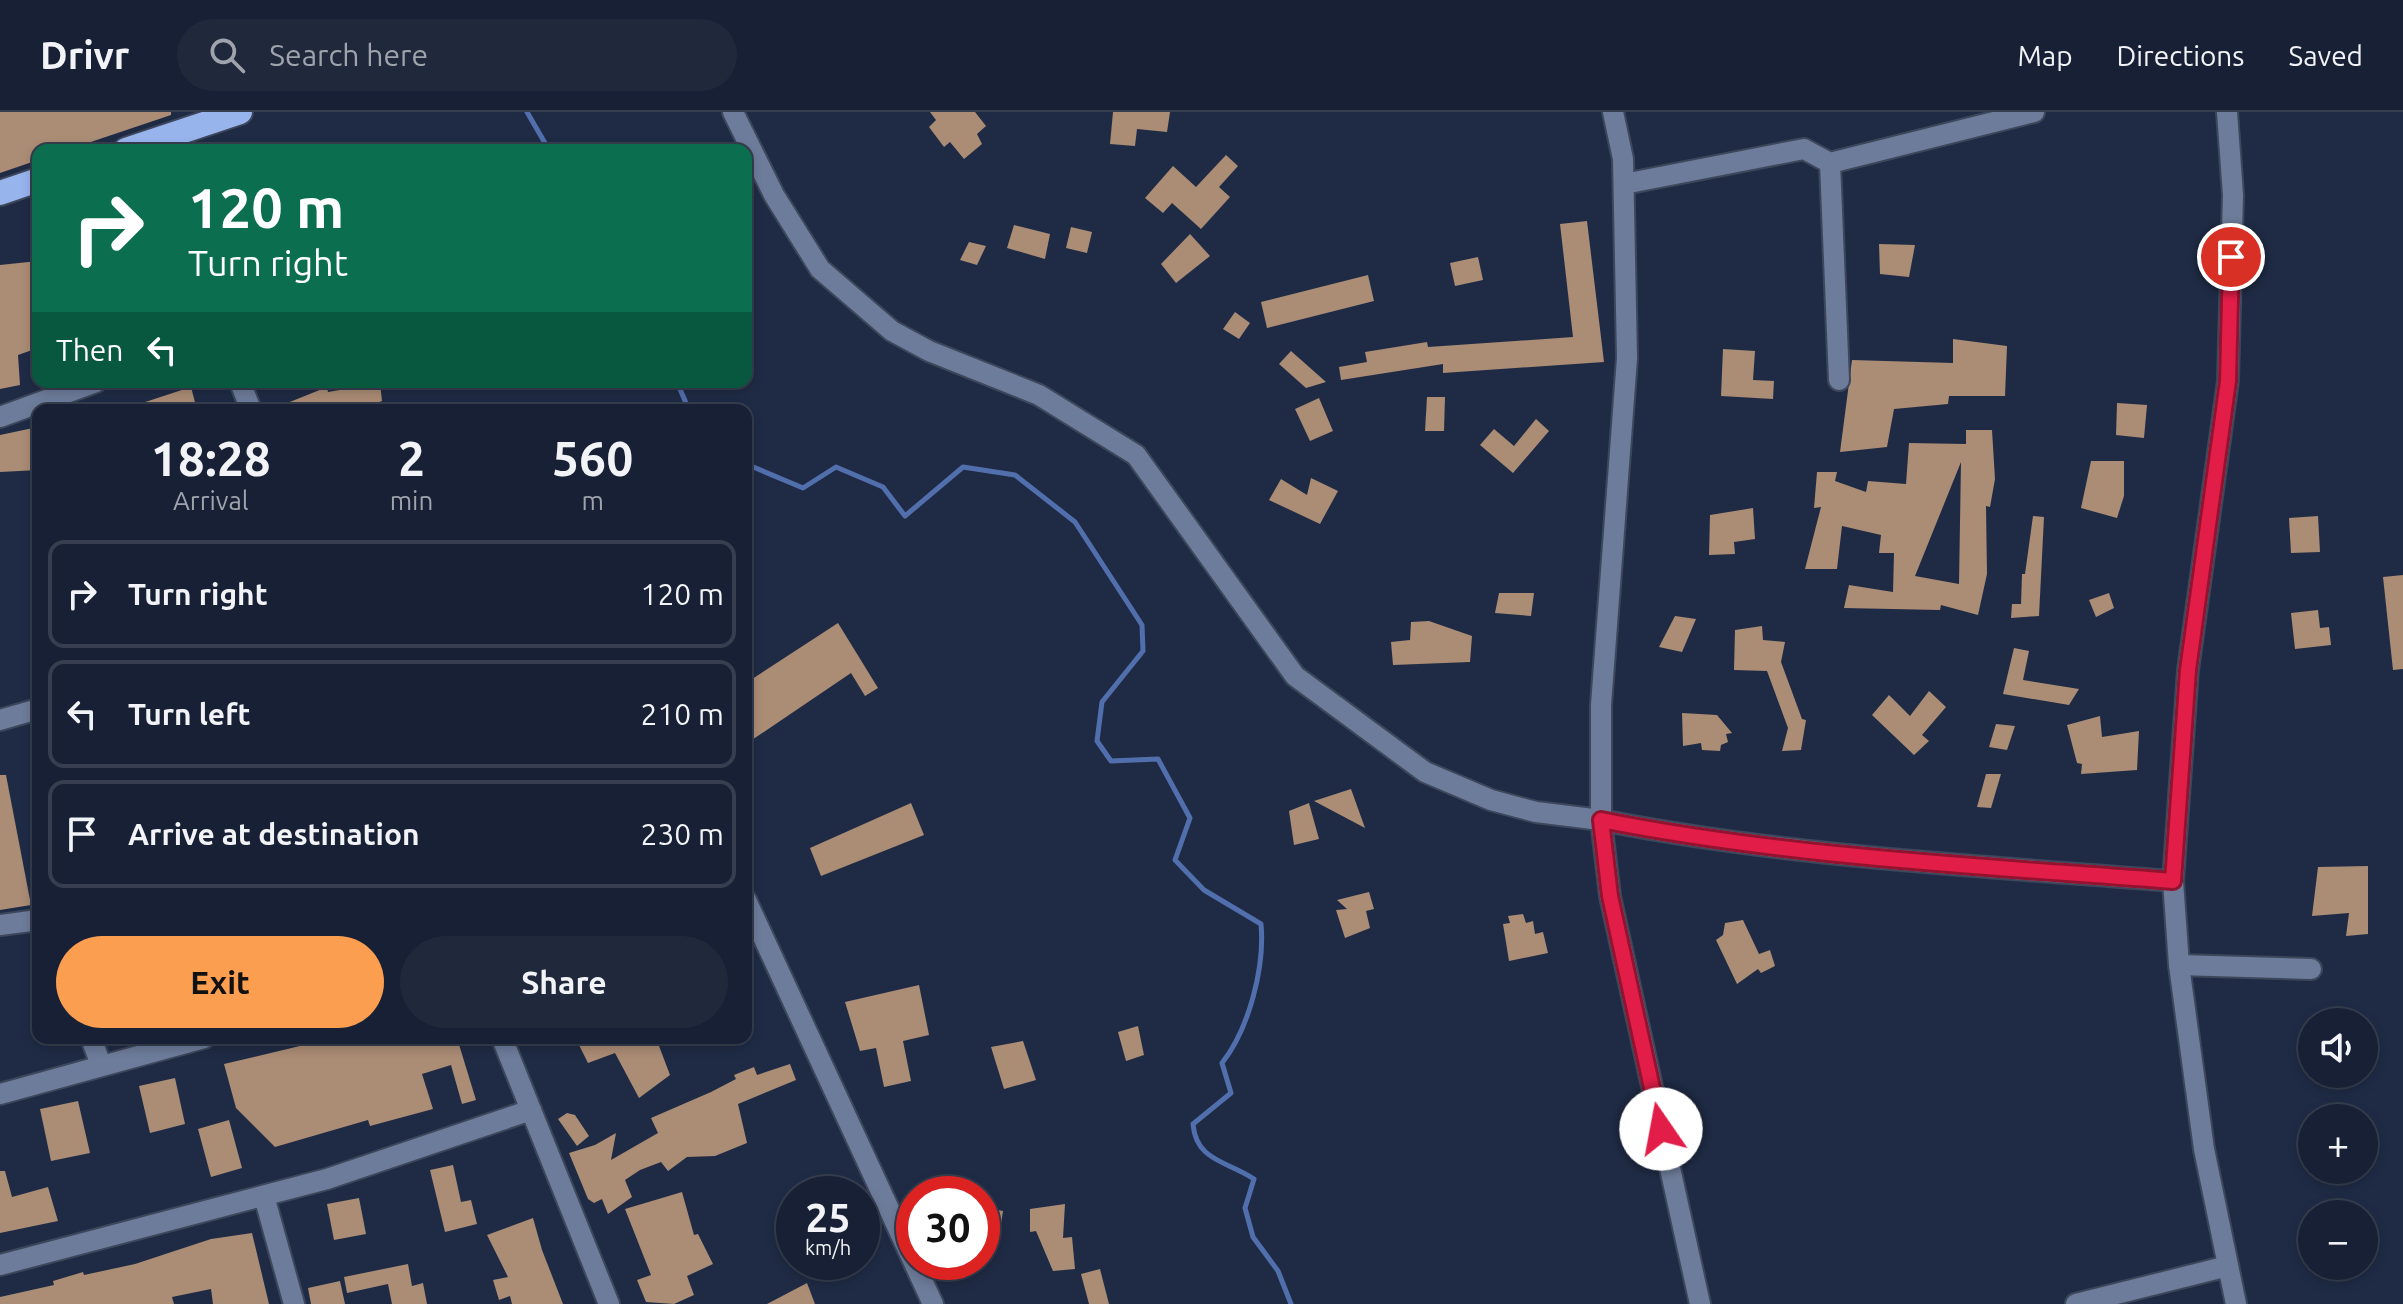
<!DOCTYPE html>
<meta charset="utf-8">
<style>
:root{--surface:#172034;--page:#20283c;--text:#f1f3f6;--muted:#9ea3ac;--line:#363e4f;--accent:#fb9e50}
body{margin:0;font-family:Ubuntu,sans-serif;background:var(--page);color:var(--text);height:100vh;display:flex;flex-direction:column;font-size:30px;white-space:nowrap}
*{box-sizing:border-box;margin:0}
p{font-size:26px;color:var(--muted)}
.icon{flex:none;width:44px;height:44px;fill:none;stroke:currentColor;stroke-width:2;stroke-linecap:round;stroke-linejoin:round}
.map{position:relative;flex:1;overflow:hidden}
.panel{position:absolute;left:32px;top:292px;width:720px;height:640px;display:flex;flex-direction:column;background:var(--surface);border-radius:16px;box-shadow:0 4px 12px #0003,0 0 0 2px var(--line)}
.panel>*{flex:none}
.hud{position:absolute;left:32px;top:32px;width:720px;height:244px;border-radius:16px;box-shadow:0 4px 12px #0003,0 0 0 2px var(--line);background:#0b6e4f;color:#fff;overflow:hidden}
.tools{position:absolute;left:2298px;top:896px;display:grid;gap:16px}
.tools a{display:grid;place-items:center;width:80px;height:80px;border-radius:50%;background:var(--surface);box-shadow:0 4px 12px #0003,0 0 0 2px var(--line);font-size:40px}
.speed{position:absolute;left:776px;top:1064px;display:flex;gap:16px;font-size:40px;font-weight:700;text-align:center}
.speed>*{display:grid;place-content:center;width:104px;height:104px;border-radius:50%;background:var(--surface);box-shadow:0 4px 12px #0003,0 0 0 2px var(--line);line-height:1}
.speed small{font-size:20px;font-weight:400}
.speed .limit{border:12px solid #d22;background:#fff;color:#111}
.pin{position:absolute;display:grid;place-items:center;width:68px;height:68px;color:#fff;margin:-34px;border:4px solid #fff;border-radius:50%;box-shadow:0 2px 8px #0007}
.me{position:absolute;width:88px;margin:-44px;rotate:348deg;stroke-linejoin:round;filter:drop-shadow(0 0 6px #0008)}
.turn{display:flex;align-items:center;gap:28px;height:168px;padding:0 24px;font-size:36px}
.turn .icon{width:104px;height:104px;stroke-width:2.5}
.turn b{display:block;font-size:56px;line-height:68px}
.then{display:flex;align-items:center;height:76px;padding:0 24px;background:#0003;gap:16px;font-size:30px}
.eta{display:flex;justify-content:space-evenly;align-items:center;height:136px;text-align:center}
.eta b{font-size:48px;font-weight:700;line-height:56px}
.cta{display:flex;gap:16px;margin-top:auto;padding:16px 24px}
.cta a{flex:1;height:92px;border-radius:48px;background:var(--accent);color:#111;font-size:32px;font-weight:700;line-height:92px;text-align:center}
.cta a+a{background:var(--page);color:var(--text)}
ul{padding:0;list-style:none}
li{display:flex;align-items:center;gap:24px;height:108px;margin:0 16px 12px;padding:0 8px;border:4px solid var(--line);border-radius:16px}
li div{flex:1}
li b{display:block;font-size:30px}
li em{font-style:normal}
header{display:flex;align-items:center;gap:48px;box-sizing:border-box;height:112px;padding:0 40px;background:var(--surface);border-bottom:2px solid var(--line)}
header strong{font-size:38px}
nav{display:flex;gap:44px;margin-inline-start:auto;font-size:28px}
.search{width:560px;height:72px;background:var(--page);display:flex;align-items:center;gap:20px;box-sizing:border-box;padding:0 28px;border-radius:44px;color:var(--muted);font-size:30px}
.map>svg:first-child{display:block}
</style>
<header>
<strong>Drivr</strong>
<div class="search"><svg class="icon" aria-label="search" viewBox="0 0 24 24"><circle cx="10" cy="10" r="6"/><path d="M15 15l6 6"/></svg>Search here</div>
<nav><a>Map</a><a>Directions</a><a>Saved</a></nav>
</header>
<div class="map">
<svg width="2403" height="1192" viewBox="0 0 2403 1192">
<rect width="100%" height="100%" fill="#1f2b45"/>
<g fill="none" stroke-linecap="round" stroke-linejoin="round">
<g stroke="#526fad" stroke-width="5">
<polyline points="527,0 549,38"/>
<polyline points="677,270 689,298"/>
<path d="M746 352 803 376 836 355 883 375 905 404 963 355 1015 363 1075 410 1142 513 1143 539 1102 590 1097 629 1111 649 1158 647 1190 706 1175 748 1204 778 1261 812C1265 855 1249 917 1222 951L1231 981 1193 1012C1196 1049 1227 1049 1254 1067L1245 1096 1253 1125 1278 1159 1291 1192"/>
</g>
</g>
<g fill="#ab8c75" fill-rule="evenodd">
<polygon points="0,0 171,0 171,3 67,38 38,38 38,48 0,61"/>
<polygon points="930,0 975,0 986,14 977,22 982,32 964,47 950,30 944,35 929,15 936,8"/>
<polygon points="1113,0 1170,0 1167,20 1137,17 1135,34 1110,32"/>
<polygon points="1226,43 1238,54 1219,75 1230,85 1201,117 1172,91 1163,101 1145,86 1173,54 1196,75"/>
<polygon points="1587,109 1604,250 1443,261 1443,252 1341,268 1339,255 1367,250 1365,240 1427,230 1428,235 1573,225 1560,112"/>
<polygon points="1014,113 1050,122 1045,147 1007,136"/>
<polygon points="1071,115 1092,120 1087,141 1066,136"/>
<polygon points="1190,122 1210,144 1176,171 1161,152"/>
<polygon points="969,130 986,134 977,153 960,148"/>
<polygon points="1879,132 1915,133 1909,165 1880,162"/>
<polygon points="1478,145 1483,168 1455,174 1450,151"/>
<polygon points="38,149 38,236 18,243 20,273 0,277 0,153"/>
<polygon points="1368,163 1374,189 1267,216 1261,190"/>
<polygon points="1235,200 1250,211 1239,227 1223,217"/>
<polygon points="1953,227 2007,234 2005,284 1949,284 1948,292 1894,297 1887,335 1840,340 1852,248 1953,251"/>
<polygon points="1723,237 1755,239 1753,268 1774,269 1773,287 1721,284"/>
<polygon points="1291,239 1326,270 1306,276 1279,252"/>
<polygon points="380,271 382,289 357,298 270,298 327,275 328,280"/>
<polygon points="191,275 197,298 130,298 130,295"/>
<polygon points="1427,285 1445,285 1444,319 1425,319"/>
<polygon points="1319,286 1333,319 1310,329 1295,297"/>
<polygon points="2117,291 2147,293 2144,326 2116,323"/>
<polygon points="1536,307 1549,319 1513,361 1480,333 1494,317 1514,334"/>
<polygon points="38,315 38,358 0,360 0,323"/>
<path d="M1966 318H1992L1995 367 1990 395 1986 394 1987 462 1978 503 1941 493 1940 498 1844 496 1849 473 1893 480 1894 441H1879L1881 423 1842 414 1837 457H1805L1821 395 1814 396 1817 360H1837L1835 369 1866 380 1868 369 1906 372 1909 331 1966 332ZM1961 350 1959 472 1915 464Z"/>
<polygon points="2091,349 2124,349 2124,384 2117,406 2081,396"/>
<polygon points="1311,366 1338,379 1320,412 1269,388 1281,367 1307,383"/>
<polygon points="1753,396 1755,427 1734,430 1735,442 1709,443 1710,403"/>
<polygon points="2033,404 2044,405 2039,504 2011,506 2012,492 2021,492 2022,462 2025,462"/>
<polygon points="2318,404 2320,440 2291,441 2289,406"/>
<polygon points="2403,463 2403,557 2393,558 2383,465"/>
<polygon points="1499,481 1534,481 1531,504 1495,501"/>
<polygon points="2109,481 2114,496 2096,505 2089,488"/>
<polygon points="2318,498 2320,516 2329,515 2331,533 2295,537 2291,501"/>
<polygon points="1675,504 1696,507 1682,540 1659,535"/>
<polygon points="1429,509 1472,524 1470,550 1393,553 1391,530 1410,528 1411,510"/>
<polygon points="838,511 878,576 865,584 851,561 746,632 746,571"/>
<polygon points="1762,514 1763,528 1785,530 1781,550 1802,607 1806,608 1801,638 1782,639 1788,616 1767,559 1734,558 1735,518"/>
<polygon points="2014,536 2029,539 2023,568 2079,577 2069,593 2003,582"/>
<polygon points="1929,579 1946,595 1922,623 1929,629 1914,643 1872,603 1889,583 1910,604"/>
<polygon points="1682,601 1717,603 1732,621 1726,622 1728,630 1721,633 1720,639 1702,638 1701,631 1683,634"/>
<polygon points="2100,604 2102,625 2139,619 2137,658 2081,662 2082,652 2077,651 2067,613"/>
<polygon points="1996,612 2015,614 2007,638 1989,635"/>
<polygon points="1986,662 2001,662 1991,696 1977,695"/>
<polygon points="0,663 6,663 31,793 0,798"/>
<polygon points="1351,677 1365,716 1314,689"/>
<polygon points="911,691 924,723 821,764 810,736"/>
<polygon points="1309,691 1319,727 1294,733 1289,699"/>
<polygon points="2368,754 2368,822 2346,824 2349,801 2312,804 2318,755"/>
<polygon points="1369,780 1374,797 1366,799 1370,816 1345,826 1336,798 1347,797 1337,788"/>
<polygon points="1523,802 1526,811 1533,809 1535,822 1543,820 1548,841 1509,849 1503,812 1510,811 1508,804"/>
<polygon points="1743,808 1759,842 1770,838 1775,854 1761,861 1758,857 1737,872 1716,828 1723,823 1725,811"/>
<polygon points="919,873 929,923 903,929 911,969 884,975 876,936 860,939 845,890"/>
<polygon points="1138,914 1144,943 1126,949 1118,920"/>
<polygon points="318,926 457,926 476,988 462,992 451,953 422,962 433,997 370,1014 368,1008 275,1035 236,996 224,952 304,933 303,930"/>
<polygon points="594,926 656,926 670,963 639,986 615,941 588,951 579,933"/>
<polygon points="1023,929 1036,968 1004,977 991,935"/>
<polygon points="790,952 796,968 738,992 747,1031 715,1044 687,1045 668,1059 661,1050 640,1058 625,1068 632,1085 608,1102 602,1087 594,1091 588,1087 569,1041 595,1033 616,1021 611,1048 658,1021 651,1006 711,980 736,967 734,963 754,955 757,963"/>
<polygon points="175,966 185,1012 150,1021 139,974"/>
<polygon points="78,989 90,1041 51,1049 40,997"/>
<polygon points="567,1001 575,1003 589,1024 577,1034 558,1007"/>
<polygon points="229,1008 242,1056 211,1065 198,1017"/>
<polygon points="453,1053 461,1090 471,1088 477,1112 445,1120 430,1058"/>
<polygon points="0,1059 5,1059 12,1085 48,1075 58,1109 0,1121"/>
<polygon points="682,1080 694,1123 698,1122 713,1152 687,1164 694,1183 674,1192 646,1190 637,1168 651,1163 625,1097"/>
<polygon points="359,1086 366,1122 334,1128 327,1092"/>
<polygon points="1065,1092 1063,1126 1072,1125 1075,1157 1053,1159 1036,1119 1030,1120 1030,1097"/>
<polygon points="982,1095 1003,1099 1000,1119 982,1120"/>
<polygon points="533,1106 542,1138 563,1192 512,1192 510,1184 499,1188 493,1168 508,1165 487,1123"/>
<polygon points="252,1121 269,1192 213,1192 211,1177 172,1185 174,1192 0,1192 0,1185 54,1173 53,1169 83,1160 84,1163 135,1152 211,1127"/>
<polygon points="408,1152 412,1174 423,1171 427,1192 392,1192 388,1172 347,1181 344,1165"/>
<polygon points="1100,1157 1109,1192 1089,1192 1081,1162"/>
<polygon points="340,1169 345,1192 311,1192 308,1176"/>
<polygon points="807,1171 815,1192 767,1192"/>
</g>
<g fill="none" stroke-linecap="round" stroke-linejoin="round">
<defs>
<g id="minor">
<polyline points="733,0 774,83 820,157 892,219 929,239 1039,283 1136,343 1295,564 1425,660 1491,688 1536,700 1601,708 1601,593 1627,246 1623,47 1613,0"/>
<polyline points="2227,0 2233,83 2228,269 2188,558 2173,769 2179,853 2204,1037 2236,1192"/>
<polyline points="1830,51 1839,268"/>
<polyline points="1624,72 1804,37 1830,51 2034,0"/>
<polyline points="240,270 251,298"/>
<polyline points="0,305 96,270"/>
<polyline points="0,608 38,597"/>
<polyline points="746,788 933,1192"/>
<polyline points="0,813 38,808"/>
<polyline points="2179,853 2311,857"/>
<polyline points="91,926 101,953"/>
<polyline points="502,926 609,1192"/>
<polyline points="0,982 204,926"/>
<polyline points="264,1084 294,1192"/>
<polyline points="0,1153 327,1067 531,998"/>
<path d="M1700 1192 1610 784 1601 708C1789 745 1982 754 2173 769"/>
<polyline points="2076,1192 2228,1154"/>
</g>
<g id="highway">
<polyline points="126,38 240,0"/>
<polyline points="0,81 38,68"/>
</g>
</defs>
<use href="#minor" stroke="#3d475c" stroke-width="24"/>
<use href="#highway" stroke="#3d475c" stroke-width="28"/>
<use href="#minor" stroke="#6d7c9a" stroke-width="20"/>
<use href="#highway" stroke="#98b4ed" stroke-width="24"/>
</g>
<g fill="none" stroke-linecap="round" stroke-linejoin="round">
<defs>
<path id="route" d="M1661 1017 1610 784 1601 708C1788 745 1982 754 2173 769L2188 558 2228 269 2231 145"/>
</defs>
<use href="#route" stroke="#92132f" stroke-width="20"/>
<use href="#route" stroke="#e11d48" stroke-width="14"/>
</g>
</svg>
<div class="tools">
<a><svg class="icon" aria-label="sound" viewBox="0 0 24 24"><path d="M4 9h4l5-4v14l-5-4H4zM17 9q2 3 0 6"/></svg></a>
<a>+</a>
<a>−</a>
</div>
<div class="speed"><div>25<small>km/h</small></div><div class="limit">30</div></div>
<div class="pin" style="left:2231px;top:145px;background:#d93025"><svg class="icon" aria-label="arrive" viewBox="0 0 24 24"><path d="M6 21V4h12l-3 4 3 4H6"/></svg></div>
<svg class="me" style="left:1661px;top:1017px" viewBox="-20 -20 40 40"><circle r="19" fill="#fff"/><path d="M0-13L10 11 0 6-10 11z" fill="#e11d48"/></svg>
<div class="hud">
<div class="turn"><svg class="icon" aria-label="right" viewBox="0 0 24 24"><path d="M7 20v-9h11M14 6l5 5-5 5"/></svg><div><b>120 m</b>Turn right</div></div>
<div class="then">Then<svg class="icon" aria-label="left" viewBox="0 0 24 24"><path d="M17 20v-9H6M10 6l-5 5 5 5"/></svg></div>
</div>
<section class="panel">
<div class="eta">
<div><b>18:28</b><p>Arrival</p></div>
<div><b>2</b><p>min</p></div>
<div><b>560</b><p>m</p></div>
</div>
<ul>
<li><svg class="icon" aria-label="right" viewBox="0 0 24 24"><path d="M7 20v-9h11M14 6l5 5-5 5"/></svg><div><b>Turn right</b></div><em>120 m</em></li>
<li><svg class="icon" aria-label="left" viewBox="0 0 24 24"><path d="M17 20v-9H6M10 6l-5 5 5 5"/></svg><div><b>Turn left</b></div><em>210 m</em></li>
<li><svg class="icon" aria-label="arrive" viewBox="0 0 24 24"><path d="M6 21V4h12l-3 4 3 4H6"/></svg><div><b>Arrive at destination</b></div><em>230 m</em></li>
</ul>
<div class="cta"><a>Exit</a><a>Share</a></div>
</section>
</div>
